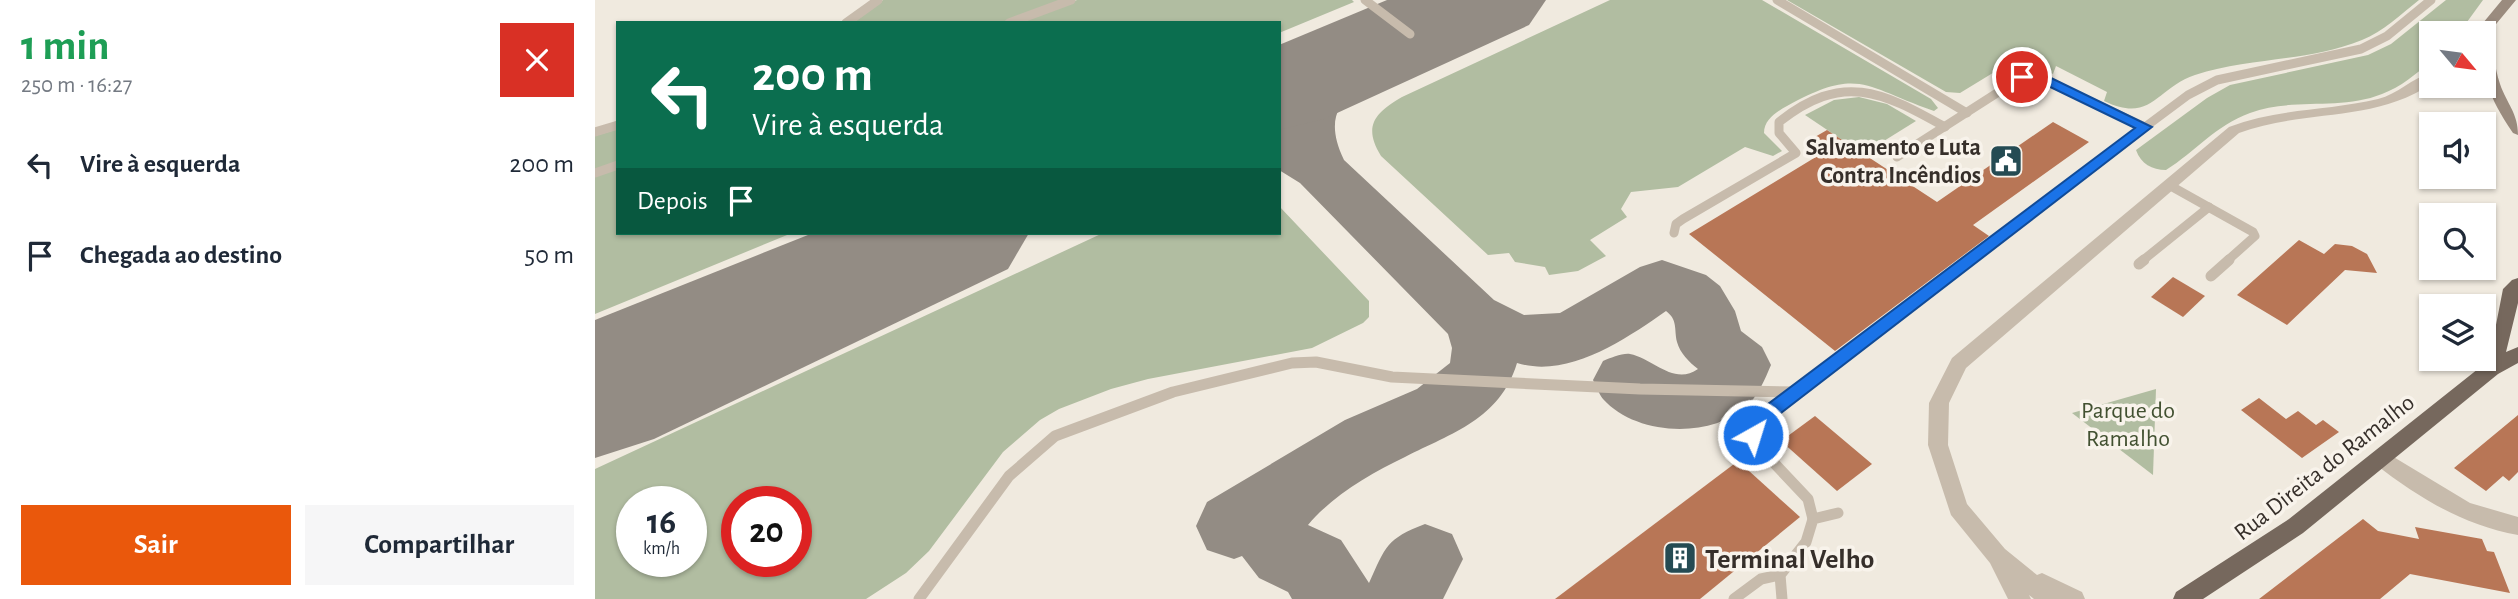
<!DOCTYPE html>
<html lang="pt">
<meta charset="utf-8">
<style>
:root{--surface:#fff;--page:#f6f6f7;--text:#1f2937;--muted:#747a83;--accent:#ea580c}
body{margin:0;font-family:"Alegreya Sans",sans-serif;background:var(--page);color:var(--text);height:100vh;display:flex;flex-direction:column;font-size:26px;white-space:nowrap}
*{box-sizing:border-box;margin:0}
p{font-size:23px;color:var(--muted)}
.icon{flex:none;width:38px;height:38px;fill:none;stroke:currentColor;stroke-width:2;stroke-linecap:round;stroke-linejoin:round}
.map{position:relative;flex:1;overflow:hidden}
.side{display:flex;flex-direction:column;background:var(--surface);width:595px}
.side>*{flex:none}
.top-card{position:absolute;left:21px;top:21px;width:665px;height:214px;border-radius:0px;box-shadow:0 2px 5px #0004;background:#0b6e4f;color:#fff;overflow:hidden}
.needle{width:46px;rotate:119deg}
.tools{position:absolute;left:1824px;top:21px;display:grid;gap:14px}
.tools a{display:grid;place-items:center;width:77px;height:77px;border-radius:0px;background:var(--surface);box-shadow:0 2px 5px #0004;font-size:35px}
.speed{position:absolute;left:21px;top:486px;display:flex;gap:14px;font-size:35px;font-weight:700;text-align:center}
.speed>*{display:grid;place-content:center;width:91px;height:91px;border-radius:50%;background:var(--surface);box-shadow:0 2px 5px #0004;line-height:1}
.speed small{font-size:18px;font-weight:400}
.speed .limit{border:10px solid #d22;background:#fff;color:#111}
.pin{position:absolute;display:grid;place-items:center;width:60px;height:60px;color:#fff;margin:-30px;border:4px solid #fff;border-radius:50%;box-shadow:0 2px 7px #0007}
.me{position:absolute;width:77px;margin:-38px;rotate:39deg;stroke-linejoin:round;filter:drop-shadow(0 0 5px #0008)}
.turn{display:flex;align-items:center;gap:24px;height:147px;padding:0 21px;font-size:32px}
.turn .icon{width:91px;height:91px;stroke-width:2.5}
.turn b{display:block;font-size:49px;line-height:60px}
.then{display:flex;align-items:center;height:66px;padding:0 21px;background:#0003;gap:14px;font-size:26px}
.round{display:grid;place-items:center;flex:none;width:74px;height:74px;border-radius:0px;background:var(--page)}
.summary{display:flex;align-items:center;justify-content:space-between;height:119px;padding:0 21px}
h1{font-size:42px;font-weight:700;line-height:52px;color:#1e9e55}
.button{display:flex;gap:14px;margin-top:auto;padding:14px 21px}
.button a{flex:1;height:80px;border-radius:0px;background:var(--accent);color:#fff;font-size:28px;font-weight:700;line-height:80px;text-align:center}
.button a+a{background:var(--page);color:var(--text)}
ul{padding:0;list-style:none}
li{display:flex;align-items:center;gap:21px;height:91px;padding:0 21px}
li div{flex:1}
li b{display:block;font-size:26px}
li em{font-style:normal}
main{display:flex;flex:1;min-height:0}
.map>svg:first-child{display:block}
</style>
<main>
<section class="side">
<div class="summary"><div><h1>1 min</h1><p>250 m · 16:27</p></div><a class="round" style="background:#d93025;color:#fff"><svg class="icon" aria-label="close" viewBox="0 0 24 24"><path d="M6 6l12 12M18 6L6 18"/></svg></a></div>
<ul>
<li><svg class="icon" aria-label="left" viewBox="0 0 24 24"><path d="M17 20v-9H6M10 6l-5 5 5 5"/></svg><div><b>Vire à esquerda</b></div><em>200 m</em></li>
<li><svg class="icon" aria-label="arrive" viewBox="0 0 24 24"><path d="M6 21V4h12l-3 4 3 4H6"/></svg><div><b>Chegada ao destino</b></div><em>50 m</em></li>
</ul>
<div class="button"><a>Sair</a><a>Compartilhar</a></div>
</section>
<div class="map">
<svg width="1923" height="599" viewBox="0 0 1923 599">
<rect width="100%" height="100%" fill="#f0eadf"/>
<g fill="#b1bda1" fill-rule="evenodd">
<polygon points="288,0 469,0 407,23 256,23"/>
<polygon points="482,0 757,0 759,2 684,33 684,23 419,23"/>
<path d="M1015 0H1167L1336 99 1343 108 1339 111C1269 87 1265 66 1192 106 1181 112 1169 120 1169 133L1187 151 1178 156 1150 147 1083 187 1036 192 1026 209 1032 217 995 240 1011 256 983 271 954 275 950 267 920 262 914 253 893 255 786 156C768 127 779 113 807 97Z"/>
<path d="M1192 0H1824C1806 14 1788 32 1767 40 1713 62 1655 57 1600 75 1561 88 1557 124 1509 101L1512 92 1461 66 1458 74 1424 57 1365 93 1351 92Z"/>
<path d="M1851 0H1888L1864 33H1836V61C1821 74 1806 87 1787 94 1745 111 1697 97 1655 113 1621 125 1600 152 1571 170 1557 170 1546 164 1541 150L1612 98 1635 85 1773 55 1796 44Z"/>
<polygon points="1264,97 1292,104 1321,121 1268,154 1210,115 1239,100"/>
<polygon points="23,129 23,162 0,170 0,136"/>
<polygon points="23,167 23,233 197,233 0,314 0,175"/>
<path d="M684 206 774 301V317L768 323 717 348 553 379 516 389 464 409 445 420 408 452 334 551 311 573 271 599H0V469L508 233H684ZM37 502H96V562H37ZM142 502H201V562H142Z"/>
<polygon points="1561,389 1558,475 1477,413"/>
</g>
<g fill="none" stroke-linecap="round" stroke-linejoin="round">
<g fill="#938c84" fill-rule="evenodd">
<path d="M837 0H891C880 17 848 44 826 43 821 43 814 41 809 39L802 29 809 19Z"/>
<path d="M766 41 784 45 791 56C764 95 721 101 749 160L899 300 929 315 965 313 1045 267 1067 260 1111 275 1125 286 1140 311 1146 331 1167 347 1176 365C1170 379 1163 396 1152 406 1116 439 1041 436 1008 399 1004 394 1001 386 998 380L1008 361C1016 358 1027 353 1035 354 1059 359 1079 386 1103 369 1094 362 1085 353 1082 342 1079 329 1083 320 1071 311 1031 339 973 379 922 363 905 419 857 433 810 457 776 473 737 496 713 525L746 540 774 583C791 546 791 539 830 524L857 534 868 559 848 599H697L693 592 664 578 647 556 639 559 612 550 601 526 612 502 750 420 822 389 855 363 857 348 853 334 705 183 684 170C684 158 682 143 684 132 693 93 722 52 766 41Z"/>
</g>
<g fill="#938c84" fill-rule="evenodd">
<polygon points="792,0 951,0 934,25 729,119 684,130 684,45"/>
<polygon points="218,233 434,233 413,269 59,439 0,458 0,320"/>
</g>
</g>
<g fill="#b87656">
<polygon points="1458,122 1494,142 1378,225 1394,236 1240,351 1094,234 1229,152 1213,141 1232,130 1342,202"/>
<polygon points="1704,240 1729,254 1740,244 1757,246 1772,254 1782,273 1750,270 1692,325 1642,295"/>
<polygon points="1578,277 1610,296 1588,317 1556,297"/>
<polygon points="1664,398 1691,419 1703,411 1721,425 1728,420 1744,432 1707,458 1646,410"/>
<polygon points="1923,415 1923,472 1914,481 1908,476 1891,491 1859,468"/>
<polygon points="1220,416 1277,464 1242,491 1186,441"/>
<polygon points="1143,461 1205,517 1105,599 960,599"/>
<polygon points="1768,519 1783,531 1824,539 1820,527 1887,539 1892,551 1899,552 1915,593 1815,574 1785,599 1664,599"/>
</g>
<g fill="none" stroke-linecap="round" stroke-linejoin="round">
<g stroke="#c7bbac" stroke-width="9">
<polyline points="770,0 815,34"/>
<polyline points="1182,0 1372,113"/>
<polyline points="251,23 283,0"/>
<polyline points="414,23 476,0"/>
<polyline points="0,132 23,125"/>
<polyline points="1302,157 1427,77 1445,78 1550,127 1593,95 1622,80 1766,49 1792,36 1836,0"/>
<polyline points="0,173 23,165"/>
<polyline points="1574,185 1658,232 1660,236 1632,261"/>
<path d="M1079 233 1081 224 1088 219 1201 153 1184 133V122C1247 72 1286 91 1350 127"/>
<polyline points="1373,261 1550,127"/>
<polyline points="1547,261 1614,207"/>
</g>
<g stroke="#c7bbac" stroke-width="11">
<polyline points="1544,264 1549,260"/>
<polyline points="1616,276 1634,260"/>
<path d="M1201 392C1182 405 1155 418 1162 445L1213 499 1218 519"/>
<polyline points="324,599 414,476 460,436 578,392 697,363 721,362 797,377 1045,389 1201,392 1375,260"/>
<polyline points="1139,599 1166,579 1185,575"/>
<polyline points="1187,599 1185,575 1211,542 1218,519 1243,513"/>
</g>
<path fill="#c7bbac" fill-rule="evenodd" d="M1787 450 1875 503 1923 517V535C1868 525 1824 498 1780 464L1777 458 1780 452Z"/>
<path fill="#c7bbac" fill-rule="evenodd" d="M1836 73V84C1779 123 1707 109 1644 133L1371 368 1354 403 1353 445 1372 504 1410 549 1442 575 1447 573 1487 592 1490 599H1439L1434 595 1436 599H1413L1395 563 1356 515 1333 445 1334 403 1357 358 1634 127C1683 108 1733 111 1783 99 1803 94 1817 78 1836 73Z"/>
<path fill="#9a8b7e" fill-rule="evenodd" d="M1907 0H1921L1897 29C1898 48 1899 66 1905 84 1912 104 1923 113 1923 135L1918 133C1892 94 1888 80 1888 33H1883V29Z"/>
<polygon fill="#76685d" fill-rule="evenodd" points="1923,278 1923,303 1911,352 1923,347 1923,363 1903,374 1708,533 1608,599 1578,599 1581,592 1694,519 1888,365 1899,335 1908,289 1917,280"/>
</g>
<polygon fill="#1a73e8" stroke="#114b97" stroke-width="2" points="1427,73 1450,75 1557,127 1173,423 1164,440 1151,440 1150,427 1161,413 1540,128 1443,81 1422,80 1422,75"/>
<defs>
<symbol id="civic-square" viewBox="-11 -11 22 22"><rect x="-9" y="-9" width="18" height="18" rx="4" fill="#254b53" stroke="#f8f3eb"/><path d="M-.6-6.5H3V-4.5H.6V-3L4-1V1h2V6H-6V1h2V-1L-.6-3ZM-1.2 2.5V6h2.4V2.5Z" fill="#fff"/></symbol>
<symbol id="building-square" viewBox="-11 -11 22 22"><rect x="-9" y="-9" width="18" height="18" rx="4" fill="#254b53" stroke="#f8f3eb"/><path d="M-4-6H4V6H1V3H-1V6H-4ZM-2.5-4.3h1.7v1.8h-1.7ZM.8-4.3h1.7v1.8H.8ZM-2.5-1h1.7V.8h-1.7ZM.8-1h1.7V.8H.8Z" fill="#fff"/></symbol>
</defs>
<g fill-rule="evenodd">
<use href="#civic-square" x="1392" y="142" width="38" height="38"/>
<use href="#building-square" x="1066" y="539" width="38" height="38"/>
</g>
<g text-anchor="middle" stroke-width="7" stroke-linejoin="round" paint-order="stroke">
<g font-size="24" font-weight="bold" fill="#362f2a" stroke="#f8f3eb" text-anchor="end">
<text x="1386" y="155">Salvamento e Luta<tspan x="1386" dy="28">Contra Incêndios</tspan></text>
</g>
<g font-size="24" fill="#425131" stroke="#f8f3eb">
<text x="1533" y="418">Parque do<tspan x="1533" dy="28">Ramalho</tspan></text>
</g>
<g font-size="24" fill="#362f2a" stroke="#f8f3eb">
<text transform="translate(1729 467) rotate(-38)" y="8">Rua Direita do Ramalho</text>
</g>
<g font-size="28" font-weight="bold" fill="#362f2a" stroke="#f8f3eb" text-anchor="start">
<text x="1110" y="568">Terminal Velho</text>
</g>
</g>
</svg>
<div class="tools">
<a><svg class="needle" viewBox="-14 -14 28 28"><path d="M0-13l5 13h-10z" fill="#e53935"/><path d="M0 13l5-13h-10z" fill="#747a83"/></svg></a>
<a><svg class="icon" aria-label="sound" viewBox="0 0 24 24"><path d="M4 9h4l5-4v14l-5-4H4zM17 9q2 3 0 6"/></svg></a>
<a><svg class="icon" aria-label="search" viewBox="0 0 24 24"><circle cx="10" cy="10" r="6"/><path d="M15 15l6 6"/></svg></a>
<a><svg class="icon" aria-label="layers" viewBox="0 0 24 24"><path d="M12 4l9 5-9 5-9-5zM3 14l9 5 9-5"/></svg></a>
</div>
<div class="speed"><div>16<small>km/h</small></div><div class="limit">20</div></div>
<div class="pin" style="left:1427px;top:77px;background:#d93025"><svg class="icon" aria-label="arrive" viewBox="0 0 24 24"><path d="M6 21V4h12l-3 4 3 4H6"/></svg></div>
<svg class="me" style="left:1158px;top:435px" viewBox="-20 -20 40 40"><circle r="17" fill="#1a73e8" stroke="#fff" stroke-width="3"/><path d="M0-11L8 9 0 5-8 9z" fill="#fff"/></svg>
<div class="top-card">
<div class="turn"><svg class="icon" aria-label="left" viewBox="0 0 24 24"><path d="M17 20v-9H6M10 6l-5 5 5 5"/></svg><div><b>200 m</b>Vire à esquerda</div></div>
<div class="then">Depois<svg class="icon" aria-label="arrive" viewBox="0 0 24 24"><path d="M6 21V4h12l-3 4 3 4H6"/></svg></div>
</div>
</div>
</main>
